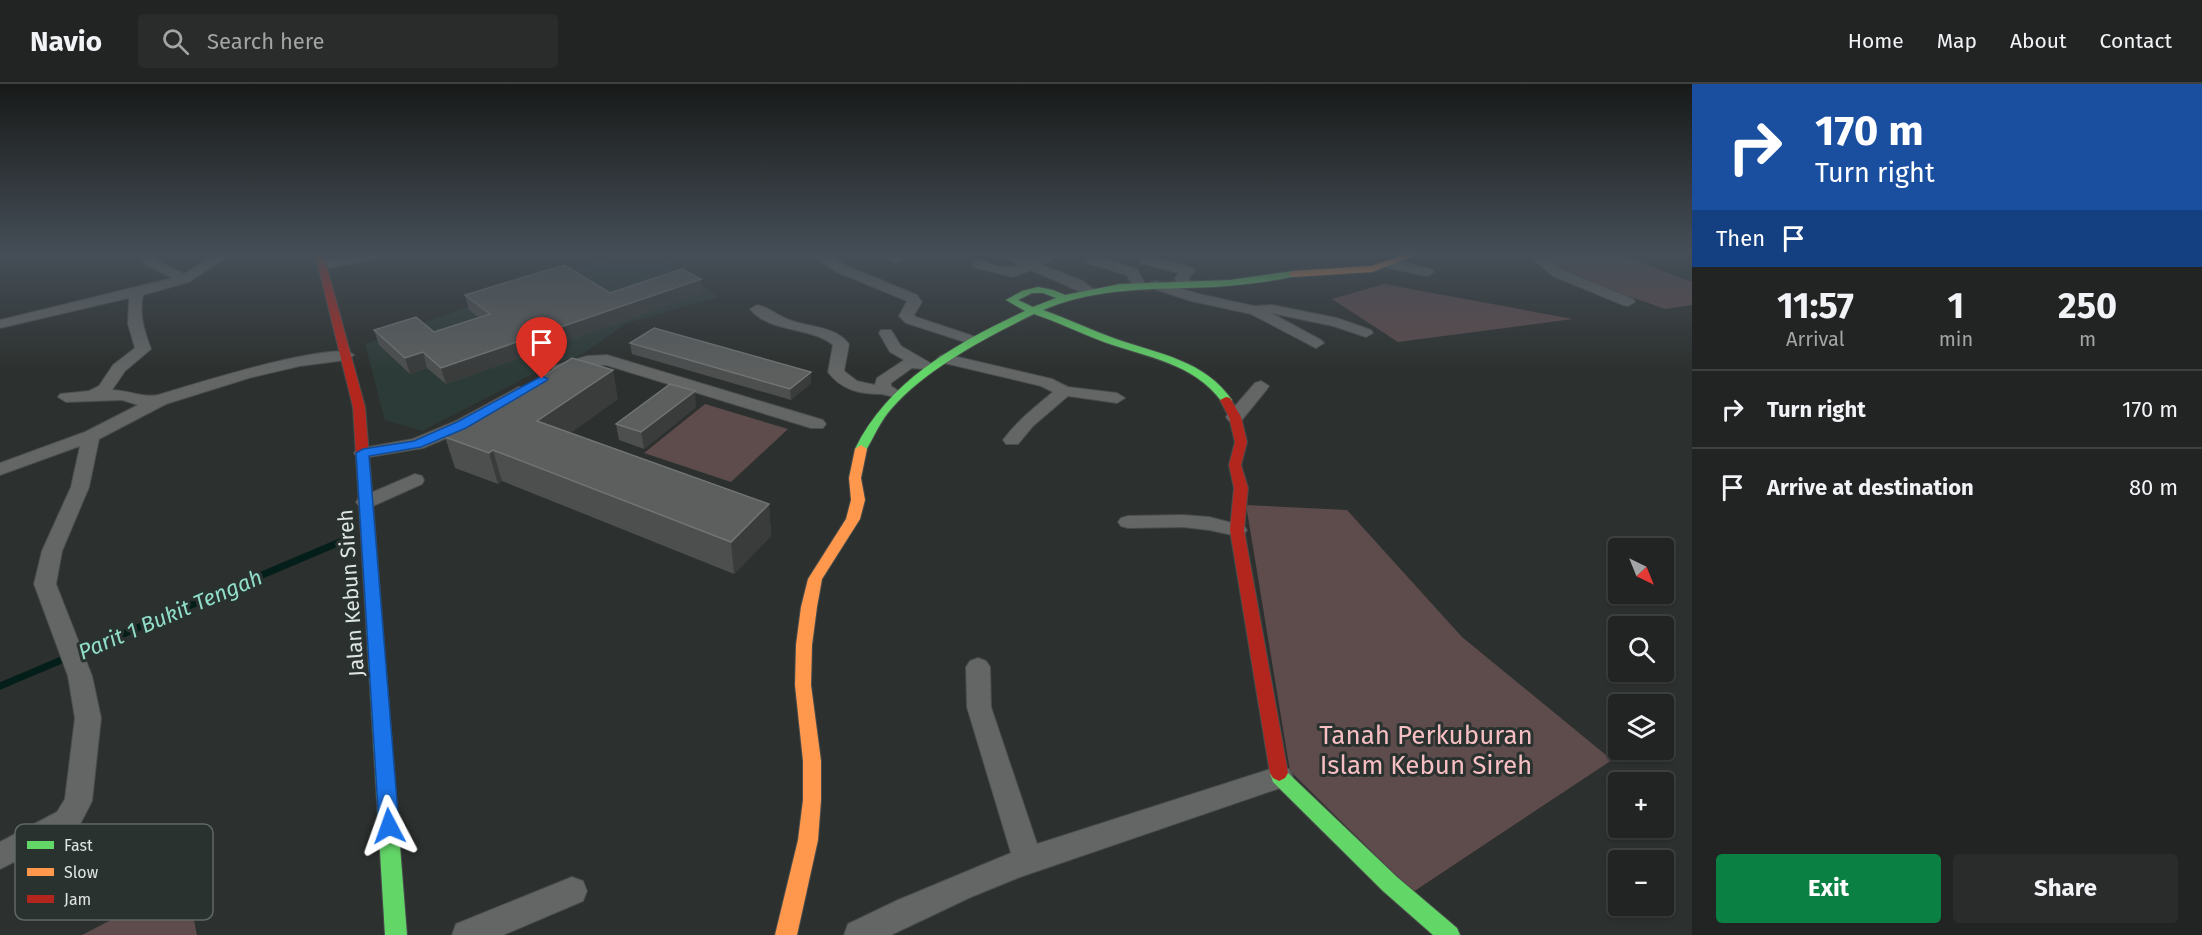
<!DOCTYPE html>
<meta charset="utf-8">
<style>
:root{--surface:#212422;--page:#292c2a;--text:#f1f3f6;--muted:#a2a4a5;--line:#3e4140;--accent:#0b8043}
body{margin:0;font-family:"Fira Sans",sans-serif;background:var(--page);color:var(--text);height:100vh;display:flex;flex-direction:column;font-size:22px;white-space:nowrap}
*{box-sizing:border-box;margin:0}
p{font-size:20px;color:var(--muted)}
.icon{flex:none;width:33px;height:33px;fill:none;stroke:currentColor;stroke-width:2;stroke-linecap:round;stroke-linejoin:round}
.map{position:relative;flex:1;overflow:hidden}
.details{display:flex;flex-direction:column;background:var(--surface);width:510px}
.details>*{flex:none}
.banner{background:#1a4fa0;color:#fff;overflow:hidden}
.needle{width:39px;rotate:137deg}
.fabs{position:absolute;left:1608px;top:454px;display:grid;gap:12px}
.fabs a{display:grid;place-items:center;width:66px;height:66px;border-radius:6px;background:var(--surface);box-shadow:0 2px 4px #0004,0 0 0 2px var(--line);font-size:30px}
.pin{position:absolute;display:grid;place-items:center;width:51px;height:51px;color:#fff;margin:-62px -26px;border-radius:50% 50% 50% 0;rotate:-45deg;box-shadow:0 0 6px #0007}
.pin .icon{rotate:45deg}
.me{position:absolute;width:66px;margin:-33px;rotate:356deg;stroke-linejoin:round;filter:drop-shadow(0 0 4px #0008)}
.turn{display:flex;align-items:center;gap:21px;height:126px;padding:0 24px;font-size:27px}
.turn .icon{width:78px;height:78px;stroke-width:2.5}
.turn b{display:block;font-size:42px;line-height:51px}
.then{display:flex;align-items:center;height:57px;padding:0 24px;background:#0003;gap:12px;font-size:22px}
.eta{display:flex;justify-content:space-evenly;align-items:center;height:102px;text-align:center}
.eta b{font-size:36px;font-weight:700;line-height:42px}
.cta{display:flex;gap:12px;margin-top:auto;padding:12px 24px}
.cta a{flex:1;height:69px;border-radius:6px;background:var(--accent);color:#fff;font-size:24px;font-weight:700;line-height:69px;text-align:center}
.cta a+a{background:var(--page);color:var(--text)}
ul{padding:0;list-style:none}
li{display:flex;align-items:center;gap:18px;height:78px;padding:0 24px;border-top:2px solid var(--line)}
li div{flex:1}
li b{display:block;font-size:22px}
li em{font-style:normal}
header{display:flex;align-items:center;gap:36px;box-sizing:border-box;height:84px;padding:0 30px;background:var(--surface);border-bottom:2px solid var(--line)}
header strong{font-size:28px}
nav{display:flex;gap:33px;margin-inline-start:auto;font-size:21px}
.search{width:420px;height:54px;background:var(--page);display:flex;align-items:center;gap:15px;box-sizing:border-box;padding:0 21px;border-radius:6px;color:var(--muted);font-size:22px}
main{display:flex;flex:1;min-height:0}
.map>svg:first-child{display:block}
</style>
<header>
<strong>Navio</strong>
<div class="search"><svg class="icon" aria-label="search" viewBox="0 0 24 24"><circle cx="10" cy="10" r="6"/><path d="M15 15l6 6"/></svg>Search here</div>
<nav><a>Home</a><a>Map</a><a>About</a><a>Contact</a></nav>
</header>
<main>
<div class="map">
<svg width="1692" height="851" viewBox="0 0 1692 851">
<rect width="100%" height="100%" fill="#2c302e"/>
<polygon fill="#2d3b38" points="618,169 657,169 719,213 627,239 581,271 552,280 422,347 385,336 365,260"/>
<g fill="#5e4b4c">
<polygon points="1627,173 1692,198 1692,221 1665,225 1578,194 1545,174"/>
<polygon points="1384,200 1573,235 1398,258 1332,215"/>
<polygon points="705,320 788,345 731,398 644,369"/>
<polygon points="1246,421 1347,426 1462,553 1612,676 1413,808 1290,687"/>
<polygon points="186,797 197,851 82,851"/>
</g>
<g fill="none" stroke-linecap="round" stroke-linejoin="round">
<polyline stroke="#041f19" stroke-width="7" points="0,602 340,458"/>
<defs>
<g id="street">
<path d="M140 169H153L156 176 184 190 217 169H233L189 198 143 211C139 231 144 246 151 265L125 287 112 306C128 306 142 314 158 311 184 303 339 254 354 271L346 276 300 282 249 294 166 320 99 355 89 403 62 467 56 500 92 592 101 634 92 717 77 746 0 785V758L57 728 65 715 75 634 68 592 34 500 42 467 71 403 80 362 0 391V379L85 348 138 321 122 316 66 318 58 313 60 310 89 307 99 302 113 281 135 264 128 240 129 214 0 244V236L173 194 146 181Z"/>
<polygon points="363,169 390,169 384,173 323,185 317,181 318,178"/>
<polygon points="809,169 825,169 847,182 917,211 922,218 914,231 916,233 979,254 981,257 974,261 906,239 899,232 907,217 837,188"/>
<polygon points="877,169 894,169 901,175 895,179"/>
<path d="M995 169H1013L1031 176 1047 169H1065L1042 181 1083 197 1097 208 1090 212 1031 186 1013 193 973 183 972 180 978 176C993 180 1005 187 1020 181Z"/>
<polygon points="1526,169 1626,169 1620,173 1545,173 1563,186 1633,215 1635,218 1628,222 1623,221 1553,192"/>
<polygon points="1093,172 1137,185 1146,202 1139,206 1134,205 1127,191 1088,179 1087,176"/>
<polygon points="1145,172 1193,184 1195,187 1189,194 1191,200 1184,204 1179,203 1175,194 1179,189 1140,179 1139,176"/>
<polygon points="1389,176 1432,185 1434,188 1427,192 1384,183 1383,180"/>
<polygon points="1156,197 1199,210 1254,222 1272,221 1337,234 1371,246 1373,249 1366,253 1333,242 1271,229 1321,256 1324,259 1316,264 1251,230 1191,217 1151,204 1149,201 1151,198"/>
<path d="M757 221C768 223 777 231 787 235 808 244 834 241 849 260L844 287 857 297 875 301 877 294 904 276 890 268 879 249 881 246H891L901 262 932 280 924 285 912 284 891 299V302L902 309 900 312C892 314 888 311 881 310 860 310 841 306 828 288L833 261C810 242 771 250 750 225Z"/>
<path d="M945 270 1052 295 1068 303 1117 309 1125 314 1117 319 1068 312 1033 342 1018 360H1006L1003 356C1017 337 1035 323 1053 308L1041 302 940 278 937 275 940 272Z"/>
<polygon points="607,271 823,336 826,340 823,344 811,344 606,281 588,282 560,290 552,285 554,282 587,272"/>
<polygon points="1261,297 1269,302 1267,305 1241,337 1229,337 1226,333 1229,329 1255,299"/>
<polygon points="519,303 525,305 527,308 525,311 468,345 423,364 363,374 357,373 354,369 357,365 363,364 413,355 456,337"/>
<polygon points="415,390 422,392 424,396 422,400 373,422 359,422 356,418 359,414"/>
<polygon points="1183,431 1209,433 1244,442 1247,446 1244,450 1237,452 1209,446 1183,443 1128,444 1121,442 1118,438 1121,434 1128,432"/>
<polygon points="978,574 986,577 990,583 991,623 1037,760 1280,682 1289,685 1293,693 1289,701 1020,793 971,813 891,851 844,851 848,840 898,816 1011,769 967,623 966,583 970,577"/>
<polygon points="572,793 583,797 587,807 583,817 503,851 452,851 456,840"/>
</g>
<g id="fast">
<path d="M1293 187 1296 188V192C1270 198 1241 201 1214 203 1153 206 1100 202 1043 226 1068 235 1091 246 1116 255 1159 270 1204 276 1232 316L1230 318H1222C1194 279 1146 273 1104 258 1080 249 1058 238 1034 230 987 253 927 284 892 324 880 337 874 353 865 368H857L855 365C889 296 957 259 1025 227L1006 216 1022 207 1038 203 1053 206 1065 211 1120 200 1230 196ZM1032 209H1043L1056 214 1033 223 1018 216Z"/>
<polygon points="366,416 373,420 407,851 385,851 359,420"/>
<polygon points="1279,681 1285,684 1288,689 1397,793 1457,844 1460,851 1433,851 1383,807 1273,698 1270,689 1273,684"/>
</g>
<g id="slow">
<polygon points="1409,169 1422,169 1372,188 1293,193 1288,190 1293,187 1371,182"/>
<polygon points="861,361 867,365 861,394 865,416 860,435 822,495 817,523 812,561 811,601 821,677 821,716 818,756 797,851 775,851 798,756 803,716 803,677 795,601 796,561 801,523 808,495 846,435 851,416 849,394 855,365"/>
</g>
<g id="jam">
<polygon points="315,169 323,169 365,323 373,420 366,424 359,420 353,323"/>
<polygon points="1226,313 1230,314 1241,333 1247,358 1241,381 1248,404 1244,446 1288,689 1285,694 1279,697 1273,694 1270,689 1230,446 1234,404 1229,381 1235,358 1229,333 1220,316"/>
</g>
</defs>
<use href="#street" stroke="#494d4c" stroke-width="2"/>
<use href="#fast" stroke="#494d4c" stroke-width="2"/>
<use href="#slow" stroke="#494d4c" stroke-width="2"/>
<use href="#jam" stroke="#494d4c" stroke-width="2"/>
<use href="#street" fill="#636665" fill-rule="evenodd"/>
<use href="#fast" fill="#63d668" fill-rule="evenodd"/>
<use href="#slow" fill="#ff974d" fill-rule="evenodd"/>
<use href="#jam" fill="#b3261e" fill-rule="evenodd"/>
</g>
<g fill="#4c4f4e">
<polygon points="701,195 703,209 446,300 427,284 410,290 379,261 374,246 434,248 479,234 469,226 465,211 610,209"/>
<polygon points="630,259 811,288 811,299 791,316 632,270"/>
<polygon points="618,315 570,349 769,420 771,452 734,490 502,397 498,400 455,384 445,353"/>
<polygon points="696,323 644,365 619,356 616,340"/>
</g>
<g fill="#393c3b">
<polygon points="701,195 703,209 446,300 441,284"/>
<polygon points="423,268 427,284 410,290 405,274"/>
<polygon points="613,286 618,315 544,368 537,337"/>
<polygon points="811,288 811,299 791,316 790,305"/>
<polygon points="695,307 696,323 644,365 641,348"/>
<polygon points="493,366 502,397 498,400 489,369"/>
<polygon points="769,420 771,452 734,490 731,458"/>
</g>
<g fill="#5c5f5e" stroke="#707473" stroke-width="1.5">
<polygon points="564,181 610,209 682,185 701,195 441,284 423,268 405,274 374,246 416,233 434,248 490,230 465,211"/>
<polygon points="654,244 811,288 790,305 630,259"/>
<polygon points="572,274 613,286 537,337 769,420 731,458 493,366 489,369 445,353"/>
<polygon points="670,300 695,307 641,348 616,340"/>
</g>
<linearGradient id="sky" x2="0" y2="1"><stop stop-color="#181a19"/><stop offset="0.59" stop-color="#454e57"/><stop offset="1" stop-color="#454e57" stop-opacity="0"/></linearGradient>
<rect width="1692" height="288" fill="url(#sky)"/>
<polygon fill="#1a73e8" stroke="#114b97" stroke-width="1.5" points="542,292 548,295 546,297 466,344 421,363 369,372 399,742 396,748 389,750 382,748 379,742 356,369 363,365 414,357 457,338"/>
<g text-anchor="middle" stroke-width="6" stroke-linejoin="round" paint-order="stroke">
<g font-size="21" fill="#dfe5e3" stroke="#2a322f">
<text transform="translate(351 509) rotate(-94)" y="7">Jalan Kebun Sireh</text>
</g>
<g font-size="22" font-style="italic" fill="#91deca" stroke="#2a322f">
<text transform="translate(170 530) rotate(-23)" y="8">Parit 1 Bukit Tengah</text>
</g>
<g font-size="26" fill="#f7bfc3" stroke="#2a322f">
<text x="1426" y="660">Tanah Perkuburan<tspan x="1426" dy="30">Islam Kebun Sireh</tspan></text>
</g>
</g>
<rect x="15" y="740" width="198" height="96" rx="9" fill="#2a322f" stroke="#606865" stroke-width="1.5"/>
<rect x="27" y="757" width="27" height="8" fill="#63d668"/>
<rect x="27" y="784" width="27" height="8" fill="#ff974d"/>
<rect x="27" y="811" width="27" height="8" fill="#b3261e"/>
<g font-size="16" fill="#dfe5e3">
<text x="64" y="767">Fast</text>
<text x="64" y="794">Slow</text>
<text x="64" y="821">Jam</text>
</g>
</svg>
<div class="fabs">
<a><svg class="needle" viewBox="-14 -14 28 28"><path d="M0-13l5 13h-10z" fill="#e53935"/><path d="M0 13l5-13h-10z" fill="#a2a4a5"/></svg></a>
<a><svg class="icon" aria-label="search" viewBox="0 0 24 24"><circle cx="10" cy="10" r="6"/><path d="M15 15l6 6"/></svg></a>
<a><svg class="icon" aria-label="layers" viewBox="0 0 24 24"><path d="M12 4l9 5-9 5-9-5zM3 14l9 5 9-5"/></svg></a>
<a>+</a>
<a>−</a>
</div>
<div class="pin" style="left:542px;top:295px;background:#d93025"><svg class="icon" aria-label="arrive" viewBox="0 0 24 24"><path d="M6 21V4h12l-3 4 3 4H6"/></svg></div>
<svg class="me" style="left:389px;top:742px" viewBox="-20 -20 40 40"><path d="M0-17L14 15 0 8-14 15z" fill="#1a73e8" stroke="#fff" stroke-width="4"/></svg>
</div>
<section class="details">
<div class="banner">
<div class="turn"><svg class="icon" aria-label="right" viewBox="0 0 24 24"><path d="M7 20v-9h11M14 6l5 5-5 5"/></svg><div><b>170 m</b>Turn right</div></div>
<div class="then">Then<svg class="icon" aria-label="arrive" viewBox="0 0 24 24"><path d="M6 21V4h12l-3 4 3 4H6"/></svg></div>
</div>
<div class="eta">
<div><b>11:57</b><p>Arrival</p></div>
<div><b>1</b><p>min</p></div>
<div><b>250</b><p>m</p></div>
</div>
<ul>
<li><svg class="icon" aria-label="right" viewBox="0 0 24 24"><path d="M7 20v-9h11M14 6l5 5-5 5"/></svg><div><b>Turn right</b></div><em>170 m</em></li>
<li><svg class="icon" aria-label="arrive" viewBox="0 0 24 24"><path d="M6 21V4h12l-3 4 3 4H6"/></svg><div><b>Arrive at destination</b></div><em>80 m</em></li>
</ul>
<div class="cta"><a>Exit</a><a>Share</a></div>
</section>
</main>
